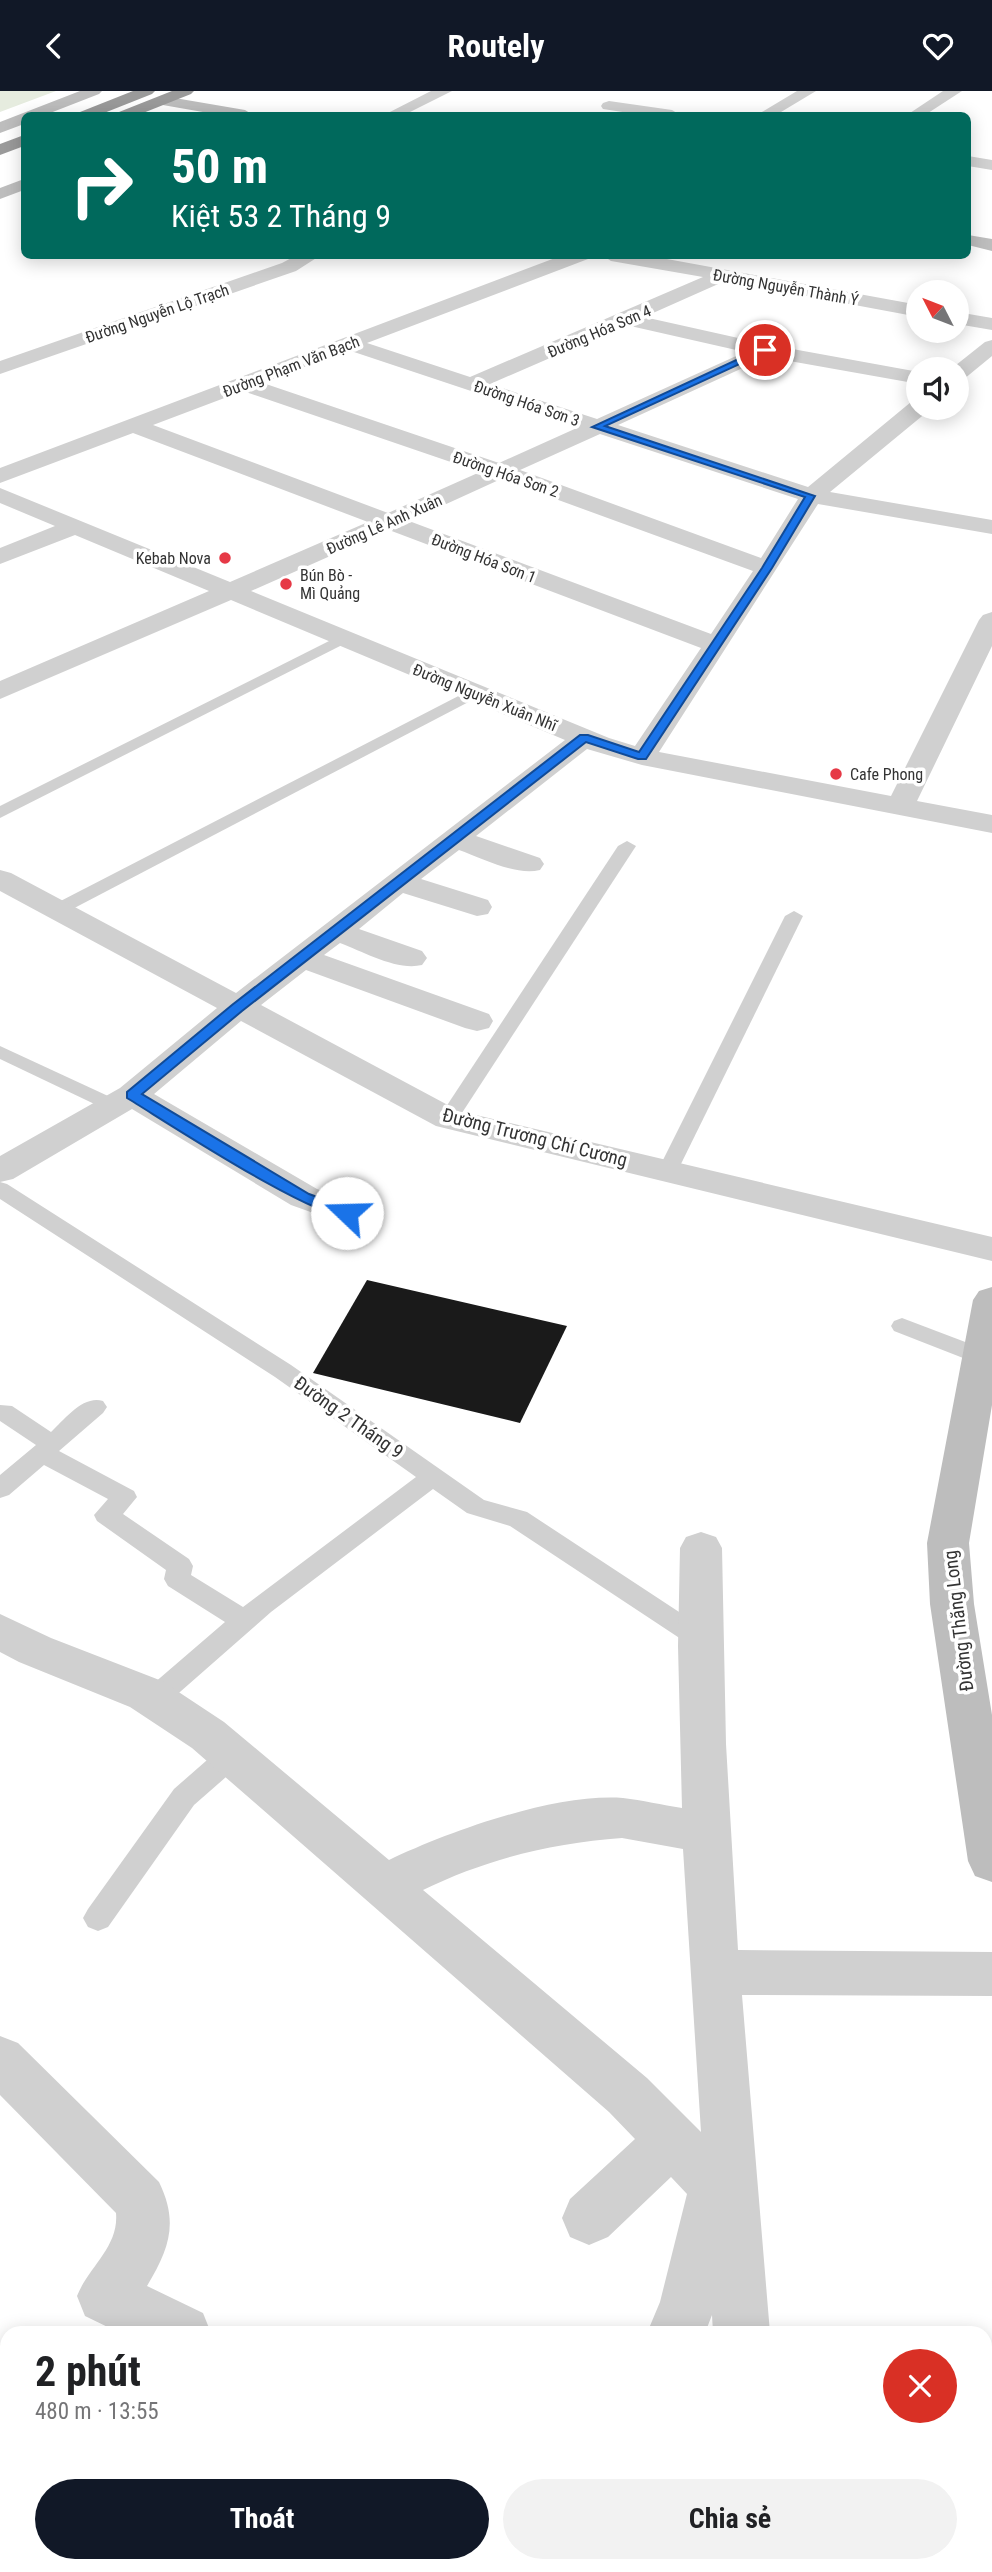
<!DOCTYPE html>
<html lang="vi">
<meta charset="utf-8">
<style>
:root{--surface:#fff;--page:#f2f2f2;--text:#202124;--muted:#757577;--accent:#111827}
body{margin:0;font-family:"Roboto Condensed",sans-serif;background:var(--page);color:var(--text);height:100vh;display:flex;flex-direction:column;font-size:26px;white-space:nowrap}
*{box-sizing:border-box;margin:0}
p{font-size:23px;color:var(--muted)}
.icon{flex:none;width:38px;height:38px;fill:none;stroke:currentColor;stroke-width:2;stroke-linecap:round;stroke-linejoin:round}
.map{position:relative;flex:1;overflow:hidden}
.drawer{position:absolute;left:0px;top:2235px;width:992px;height:247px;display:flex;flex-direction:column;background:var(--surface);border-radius:21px 21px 0 0;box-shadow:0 4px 18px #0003}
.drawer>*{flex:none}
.hud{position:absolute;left:21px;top:21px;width:950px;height:147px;border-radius:10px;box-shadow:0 4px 18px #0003;background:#00695c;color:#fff;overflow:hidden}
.needle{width:46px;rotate:312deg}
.tools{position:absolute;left:906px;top:189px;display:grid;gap:14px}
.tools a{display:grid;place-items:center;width:63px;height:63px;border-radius:50%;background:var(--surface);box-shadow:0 4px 18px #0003;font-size:35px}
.pin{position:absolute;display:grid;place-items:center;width:60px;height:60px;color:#fff;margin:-30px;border:4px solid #fff;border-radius:50%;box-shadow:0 2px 7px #0007}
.me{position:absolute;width:77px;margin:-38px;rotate:291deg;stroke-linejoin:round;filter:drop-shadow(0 0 5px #0008)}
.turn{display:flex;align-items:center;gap:24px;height:147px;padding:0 35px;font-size:32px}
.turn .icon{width:91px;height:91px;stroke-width:2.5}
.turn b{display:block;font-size:49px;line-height:60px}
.round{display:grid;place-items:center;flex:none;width:74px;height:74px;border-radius:37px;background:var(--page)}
.overview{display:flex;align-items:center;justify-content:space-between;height:119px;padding:0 35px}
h1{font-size:42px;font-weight:700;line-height:52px}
.cta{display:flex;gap:14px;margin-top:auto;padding:14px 35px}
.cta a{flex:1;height:80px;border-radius:42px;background:var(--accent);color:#fff;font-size:28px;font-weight:700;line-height:80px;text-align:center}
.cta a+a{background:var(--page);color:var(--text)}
header{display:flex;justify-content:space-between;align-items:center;height:91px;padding:0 35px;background:var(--accent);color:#fff;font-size:32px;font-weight:700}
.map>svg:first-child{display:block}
</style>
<header><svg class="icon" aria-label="back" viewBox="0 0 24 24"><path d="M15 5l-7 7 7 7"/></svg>Routely<svg class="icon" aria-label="heart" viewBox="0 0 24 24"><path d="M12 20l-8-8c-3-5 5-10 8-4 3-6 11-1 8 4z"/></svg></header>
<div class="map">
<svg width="992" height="2481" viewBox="0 0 992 2481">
<rect width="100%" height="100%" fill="#fff"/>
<polygon fill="#e6ecdf" points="0,0 56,0 0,21"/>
<polygon fill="#1a1a1a" points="367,1189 567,1235 520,1332 313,1282"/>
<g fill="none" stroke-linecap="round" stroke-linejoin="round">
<g fill="#d0d0d0" fill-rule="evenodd">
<polygon points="343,543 348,545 351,548 348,551 0,727 0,715"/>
<polygon points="474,597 482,602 480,605 61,824 49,824 46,820 49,816"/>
<polygon points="627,750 636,755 458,1028 455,1032 441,1032 438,1028 618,755"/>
<polygon points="794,820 803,825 678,1079 675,1084 661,1084 658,1079 785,825"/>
<polygon points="0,955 121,1011 124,1015 121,1019 107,1019 0,968"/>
<path d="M0 1091 7 1093 291 1274 484 1409 527 1421 708 1540 712 1547 708 1554 699 1557 690 1554 510 1435 467 1422 433 1398 271 1521 164 1615 155 1618 146 1615 142 1607 146 1599 225 1531 168 1495 164 1488 166 1479 97 1430 94 1424 108 1408 44 1374 9 1404 0 1407V1384L36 1354 0 1330V1314L12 1315 51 1341C65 1328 83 1304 103 1310L107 1316 103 1322 59 1360 134 1400 137 1406 123 1423 189 1468 193 1475 191 1484 243 1516 416 1386 275 1286 0 1108Z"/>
<polygon points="902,1227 989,1260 992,1267 989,1272 981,1274 894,1240 891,1235 894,1230"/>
<polygon points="232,1653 242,1656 246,1664 242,1672 194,1714 108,1836 98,1840 88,1836 83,1827 88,1818 174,1698 222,1656"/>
</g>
<g fill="#d0d0d0" fill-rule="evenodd">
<polygon points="431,0 452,0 404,24 384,24"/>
<polygon points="797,0 816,0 776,24 757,24"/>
<polygon points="943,0 962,0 925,24 907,24"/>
<polygon points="609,10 672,19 680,24 642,24 603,18 601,15 603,12"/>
<polygon points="968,65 992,69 992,79 968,75"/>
<polygon points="297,164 321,164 296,180 0,283 0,270 282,172"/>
<path d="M563 164H590L588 168 367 252 470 286 703 186 611 170 602 164H645L919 214V226L725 190 644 226 765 253 919 281V293L767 266 618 334 808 396 911 311 919 310V317H929L927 321 830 401 992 429V443L818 413 659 661 891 705 979 529 983 524 992 521V555L917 710 992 724V742L642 674 587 658 476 745 540 767 544 773 540 779C515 785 482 767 459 759L421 788 488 809 492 816 488 823 477 825 403 802 359 838 422 860 427 867 422 874C397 880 364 861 340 852L324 864 489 923 493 930 489 937 477 940 465 937 306 879 261 914 459 1020 992 1146V1170L436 1035 241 930 154 1003 317 1098 360 1114 365 1122 360 1130 347 1134 291 1114 132 1018 13 1088 0 1091V1065L120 997 217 917 0 800V779L11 782 236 902 565 649 231 509 0 608V590L209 500 75 444 0 473V457L55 435 0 412V397L230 491 368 431 133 342 0 392V377ZM626 234 745 261 597 328 490 293ZM348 259 579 336 499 372 263 292ZM243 300 480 381 388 422 153 334ZM600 343 798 408 761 467 520 379ZM501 388 509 391 753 480 711 543 409 430ZM389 439 701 557 635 655 609 647 251 500Z"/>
<polygon points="957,221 992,227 992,239 957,233"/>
<polygon points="992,249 992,265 964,288 957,290 957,278 951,278 985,251"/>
<path d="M701 1441 716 1446 722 1457 726 1653 738 1859 992 1861V1905L742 1904 770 2242H713L712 2224 705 2242H647L660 2211 687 2103 671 2086 608 2146 589 2154 570 2146 562 2127 570 2108 635 2048 609 2021 192 1657 130 1616 19 1571 0 1561V1523L51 1547 162 1590 224 1631 389 1769C450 1740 555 1702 623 1707 642 1709 662 1714 682 1717L678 1555 680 1457 686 1446ZM622 1747 683 1758 701 2041 647 1987 423 1799C487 1768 552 1752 622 1747Z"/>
<path d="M0 1945 18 1952 159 2091C179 2132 169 2158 147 2195L203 2222 211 2242H120L85 2225 77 2205C89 2175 119 2156 116 2122L0 2004Z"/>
<polygon points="499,2474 561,2474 559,2481 496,2481"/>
<polygon points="726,2474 788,2474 789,2481 727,2481"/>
</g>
<g fill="#bdbdbd" fill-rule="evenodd">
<polygon points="80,0 102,0 99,3 45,24 24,24 24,33 0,42 0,31"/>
<polygon points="163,5 245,19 253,24 220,24 157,13 155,10"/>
<polygon points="24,88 24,99 0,108 0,97"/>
<polygon points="968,144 992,148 992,160 968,154"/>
<polygon points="992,1196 992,1314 969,1452 974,1513 992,1624 992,1791 975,1785 968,1770 930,1513 927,1452 973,1209 979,1200"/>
</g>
<g fill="#9a9a9a" fill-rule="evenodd">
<polygon points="133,0 155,0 152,3 99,24 78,24 80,21"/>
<polygon points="172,0 194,0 191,3 138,24 117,24 119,21"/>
<polygon points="24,44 24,55 0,64 0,53"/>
</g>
</g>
<path fill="#1a73e8" stroke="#114b97" stroke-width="2" d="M762 257 770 259 605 335 815 405 772 477 646 668H638L586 651 242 920 142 1003 309 1103 353 1119 355 1122 353 1126C322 1134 162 1028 127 1007V1001L232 914 580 644H588L639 661 762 477 805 406 592 336Z"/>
<g fill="#e63946" stroke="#fff" stroke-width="2.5">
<circle cx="225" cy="467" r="7"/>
<circle cx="286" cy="493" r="7"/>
<circle cx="836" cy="683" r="7"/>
</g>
<g text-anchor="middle" stroke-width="7" stroke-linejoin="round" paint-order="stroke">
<g font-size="16" fill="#333" stroke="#fff">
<text transform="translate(786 196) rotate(10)" y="6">Đường Nguyễn Thành Ý</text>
<text transform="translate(157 222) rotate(-19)" y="6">Đường Nguyễn Lộ Trạch</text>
<text transform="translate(599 240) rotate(-23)" y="6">Đường Hóa Sơn 4</text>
<text transform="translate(291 275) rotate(-21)" y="6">Đường Phạm Văn Bạch</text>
<text transform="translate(527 312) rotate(19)" y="6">Đường Hóa Sơn 3</text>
<text transform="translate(506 383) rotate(19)" y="6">Đường Hóa Sơn 2</text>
<text transform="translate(384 433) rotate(-24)" y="6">Đường Lê Anh Xuân</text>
<text transform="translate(484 467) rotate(21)" y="6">Đường Hóa Sơn 1</text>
<text transform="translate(485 606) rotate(22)" y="6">Đường Nguyễn Xuân Nhĩ</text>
</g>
<g font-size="16" fill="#333" stroke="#fff" text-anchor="start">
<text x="211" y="473" text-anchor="end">Kebab Nova</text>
<text x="300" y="490">Bún Bò -<tspan x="300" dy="18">Mì Quảng</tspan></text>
<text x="850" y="689">Cafe Phong</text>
</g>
<g font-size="19" fill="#333" stroke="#fff">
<text transform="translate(535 1046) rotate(14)" y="7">Đường Trương Chí Cương</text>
<text transform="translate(349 1326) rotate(35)" y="7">Đường 2 Tháng 9</text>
<text transform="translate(958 1530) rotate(-97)" y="7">Đường Thăng Long</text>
</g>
</g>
</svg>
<div class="tools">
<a><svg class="needle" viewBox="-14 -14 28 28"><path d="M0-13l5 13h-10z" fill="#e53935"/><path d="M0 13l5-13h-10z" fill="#757577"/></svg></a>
<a><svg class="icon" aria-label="sound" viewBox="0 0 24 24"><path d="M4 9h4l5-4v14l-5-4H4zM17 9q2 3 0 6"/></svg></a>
</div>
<div class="pin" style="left:765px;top:259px;background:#d93025"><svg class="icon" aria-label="arrive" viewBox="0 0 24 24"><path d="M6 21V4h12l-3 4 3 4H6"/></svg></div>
<svg class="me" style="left:347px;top:1122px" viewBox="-20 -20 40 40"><circle r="19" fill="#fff"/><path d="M0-13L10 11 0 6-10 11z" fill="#1a73e8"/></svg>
<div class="hud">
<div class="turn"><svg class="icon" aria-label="right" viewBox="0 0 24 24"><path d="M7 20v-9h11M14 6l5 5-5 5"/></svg><div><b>50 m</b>Kiệt 53 2 Tháng 9</div></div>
</div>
<section class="drawer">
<div class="overview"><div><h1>2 phút</h1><p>480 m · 13:55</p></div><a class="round" style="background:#d93025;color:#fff"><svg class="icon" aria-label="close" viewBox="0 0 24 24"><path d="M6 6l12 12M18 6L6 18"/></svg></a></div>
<div class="cta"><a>Thoát</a><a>Chia sẻ</a></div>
</section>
</div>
